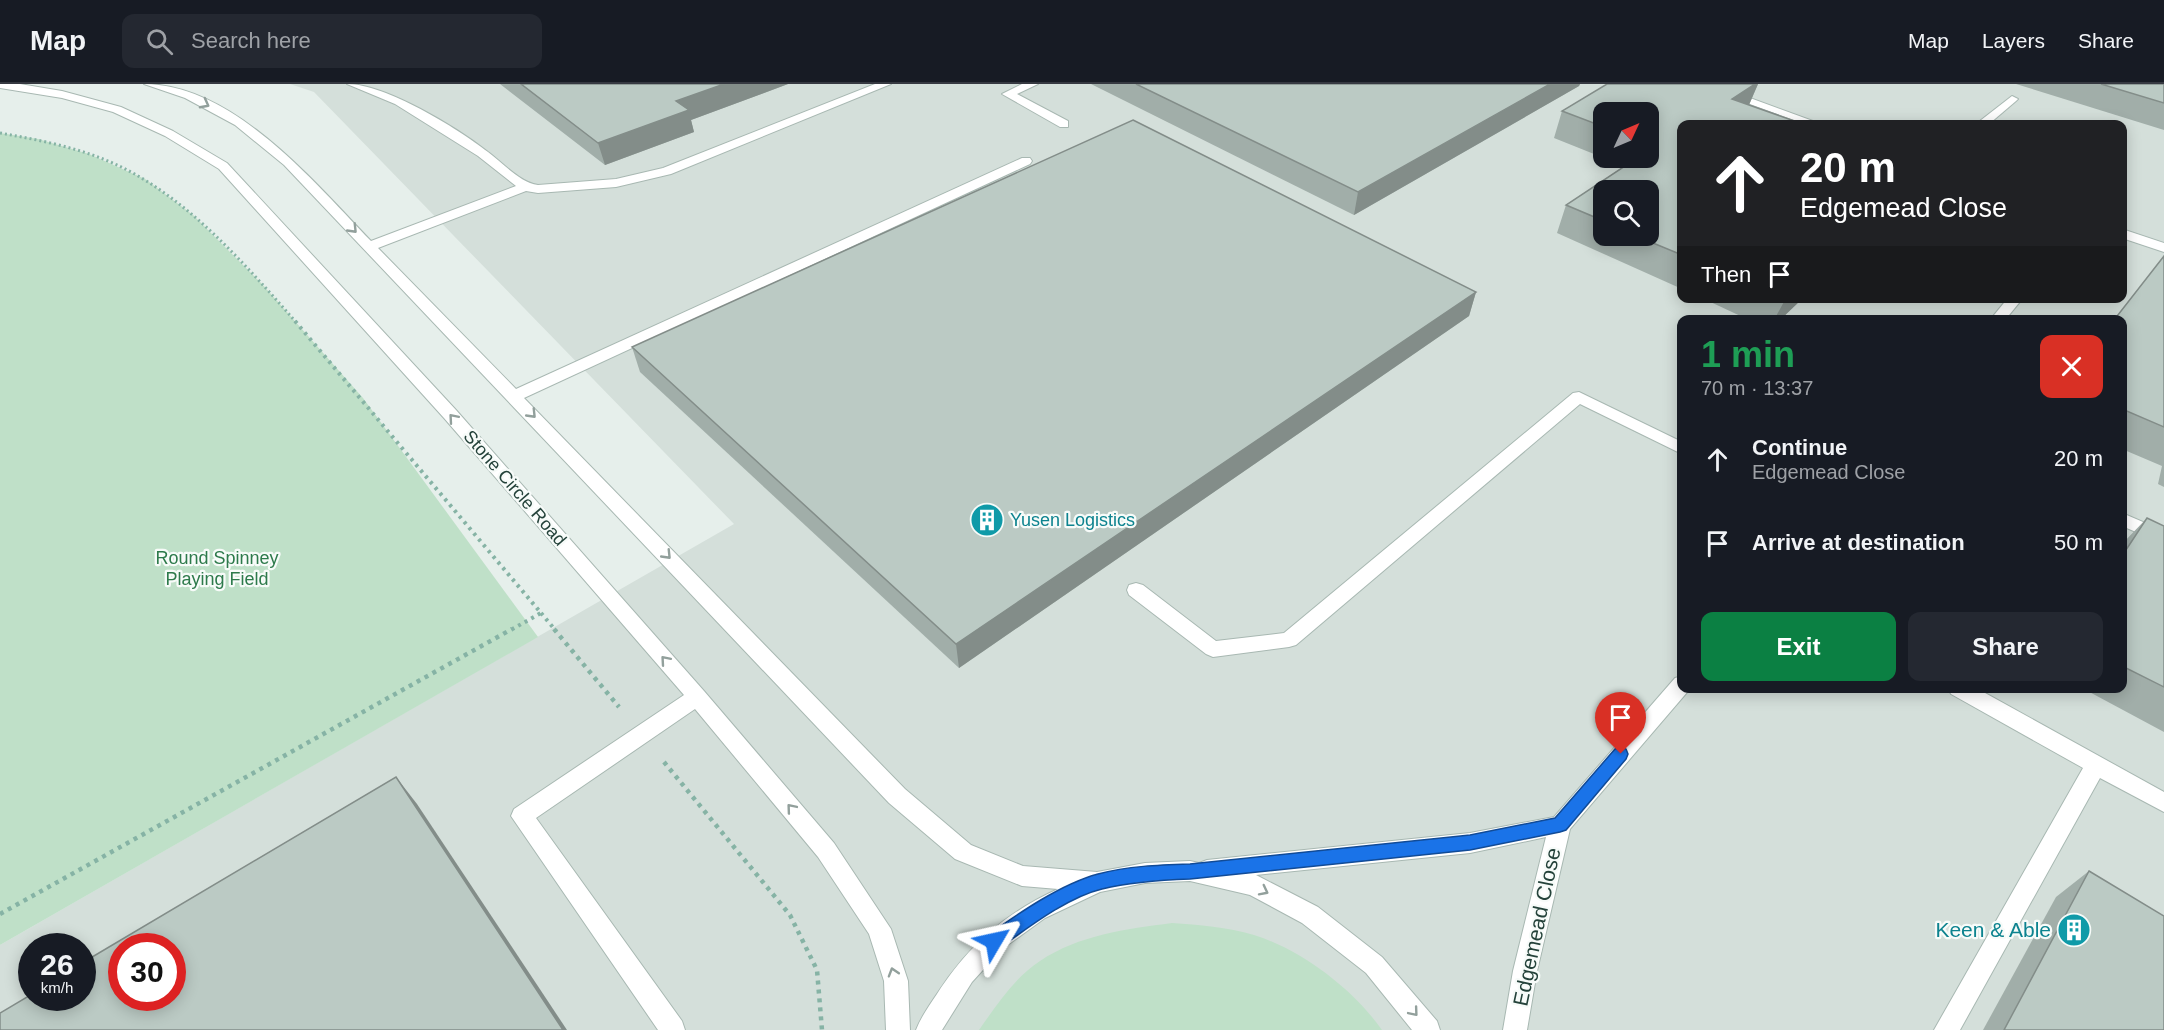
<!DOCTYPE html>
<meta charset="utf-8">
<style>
:root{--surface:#171b24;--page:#242831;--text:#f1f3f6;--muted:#9ea1a6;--line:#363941;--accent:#0b8043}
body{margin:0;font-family:Arial,sans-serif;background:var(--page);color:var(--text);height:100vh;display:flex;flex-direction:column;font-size:22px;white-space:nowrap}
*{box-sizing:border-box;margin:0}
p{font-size:20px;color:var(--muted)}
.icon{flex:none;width:33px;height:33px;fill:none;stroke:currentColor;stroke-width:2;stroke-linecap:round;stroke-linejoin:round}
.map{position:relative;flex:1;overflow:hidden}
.drawer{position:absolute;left:1677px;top:231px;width:450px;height:378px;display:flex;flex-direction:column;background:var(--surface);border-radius:12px;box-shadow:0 3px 15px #0003}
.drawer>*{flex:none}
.guide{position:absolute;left:1677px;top:36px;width:450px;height:183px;border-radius:12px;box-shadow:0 3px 15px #0003;background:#202124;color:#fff;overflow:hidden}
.needle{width:39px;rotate:46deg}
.fabs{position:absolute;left:1593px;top:18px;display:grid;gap:12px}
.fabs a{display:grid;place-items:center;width:66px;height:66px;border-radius:12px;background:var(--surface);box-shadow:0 3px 15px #0003;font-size:30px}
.speed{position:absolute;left:18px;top:849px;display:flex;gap:12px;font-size:30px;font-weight:700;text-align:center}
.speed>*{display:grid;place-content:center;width:78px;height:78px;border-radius:50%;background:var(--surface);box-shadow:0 3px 15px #0003;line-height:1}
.speed small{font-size:15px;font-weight:400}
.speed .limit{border:9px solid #d22;background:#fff;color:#111}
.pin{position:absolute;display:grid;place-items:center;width:51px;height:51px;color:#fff;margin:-62px -26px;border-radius:50% 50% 50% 0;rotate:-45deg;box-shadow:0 0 6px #0007}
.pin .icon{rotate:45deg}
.me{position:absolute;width:66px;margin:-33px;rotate:54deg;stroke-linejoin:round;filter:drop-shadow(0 0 4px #0008)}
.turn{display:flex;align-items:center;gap:21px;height:126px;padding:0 24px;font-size:27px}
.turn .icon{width:78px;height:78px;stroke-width:2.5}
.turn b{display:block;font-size:42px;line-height:51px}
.then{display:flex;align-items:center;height:57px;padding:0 24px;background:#0003;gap:12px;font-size:22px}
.round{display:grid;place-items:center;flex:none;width:63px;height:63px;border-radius:12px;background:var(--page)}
.head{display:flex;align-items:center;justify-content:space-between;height:102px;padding:0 24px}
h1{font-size:36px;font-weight:800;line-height:45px;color:#1e9e55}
.button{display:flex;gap:12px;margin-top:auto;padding:12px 24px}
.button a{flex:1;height:69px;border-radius:12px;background:var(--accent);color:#fff;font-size:24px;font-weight:800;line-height:69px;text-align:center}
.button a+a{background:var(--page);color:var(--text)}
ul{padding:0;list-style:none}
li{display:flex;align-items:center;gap:18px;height:84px;padding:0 24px}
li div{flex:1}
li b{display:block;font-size:22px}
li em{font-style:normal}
header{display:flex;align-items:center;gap:36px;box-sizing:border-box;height:84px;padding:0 30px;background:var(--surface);border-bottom:2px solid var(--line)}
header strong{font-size:28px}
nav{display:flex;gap:33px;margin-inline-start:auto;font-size:21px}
.search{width:420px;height:54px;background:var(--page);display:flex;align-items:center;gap:15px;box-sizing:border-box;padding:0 21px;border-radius:12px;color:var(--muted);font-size:22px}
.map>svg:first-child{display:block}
</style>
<header>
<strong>Map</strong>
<div class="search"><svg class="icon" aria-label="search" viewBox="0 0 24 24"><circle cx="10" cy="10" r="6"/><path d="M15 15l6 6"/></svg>Search here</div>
<nav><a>Map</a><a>Layers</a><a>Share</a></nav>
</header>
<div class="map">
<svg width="2164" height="946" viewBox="0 0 2164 946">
<rect width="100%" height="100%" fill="#e6efeb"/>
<path fill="#d4dfda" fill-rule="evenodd" d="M290 0H2164V946H0V861L734 440 314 8ZM1604 28H1648V74H1604ZM1682 40H2122V214H1682ZM1604 106H1648V152H1604ZM1682 236H2122V604H1682ZM32 862H82V914H32ZM122 862H172V914H122Z"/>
<g fill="#bfe0c8">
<polygon points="0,49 38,55 89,70 145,95 193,131 262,200 363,314 538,553 0,861"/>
<path d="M1172 839C1199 841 1227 843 1254 851 1302 866 1353 905 1382 946H979C996 922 1015 893 1040 877 1079 851 1126 845 1172 839Z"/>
</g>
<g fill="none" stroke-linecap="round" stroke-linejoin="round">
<defs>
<g id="minor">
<polygon points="0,0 20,0 62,7 121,23 173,47 227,79 456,326 704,607 834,759 891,845 908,897 910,946 886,946 884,897 869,850 818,773 695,625 536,734 682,937 685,946 658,946 511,732 514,725 684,611 444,334 219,85 165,52 113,28 62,14 0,4"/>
<path d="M144 0C233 0 314 98 371 157L516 102 478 72 395 20 347 0C386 0 457 44 488 68 503 79 519 98 538 101L616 95 663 84 875 0H891L671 90 616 103 538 109 526 107 378 164 516 305 1022 74H1030L1032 77 1030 80 524 314 905 705 971 761 1023 782 1097 788 1145 779 1190 777 1199 779 1207 776 1470 749 1554 733 1675 594 1682 592V604L1689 606 1570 745 1537 887 1527 946H1503L1513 887 1546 753 1470 769 1256 791 1318 823 1382 873 1437 937 1440 946H1412L1366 889 1302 839 1250 811 1190 797 1145 799 1100 808 1045 834 1002 865 972 898 942 946H916C921 933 929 922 937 910 969 861 1004 830 1058 805L1022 802 955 775 889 719 284 81 235 41 185 14Z"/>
<polygon points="1022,0 1038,0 1017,10 1068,37 1068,43 1060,43 1002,10"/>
<polygon points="1695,0 1712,0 1821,40 1805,40"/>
<polygon points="2012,12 2018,15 2016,17 1989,40 1976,40"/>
<polygon points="2122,145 2164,159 2164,168 2122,154"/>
<polygon points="2008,214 2023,214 2005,236 1990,236"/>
<polygon points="1579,308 1682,358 1682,370 1580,320 1296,561 1289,563 1213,573 1206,570 1129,511 1127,506 1129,501 1136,499 1143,501 1216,557 1284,549 1573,309"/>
<polygon points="2122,429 2164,447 2164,460 2122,442"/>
<polygon points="1948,604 1976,604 2164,708 2164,728 2100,694 1960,946 1934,946 2083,684 1951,610"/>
</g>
</defs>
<use href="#minor" stroke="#a8b8b2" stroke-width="2"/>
<path stroke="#86b3a5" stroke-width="3" stroke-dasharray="2 3" stroke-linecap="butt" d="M0 49C45 57 91 66 131 88 197 124 247 183 296 238"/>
<g stroke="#86b3a5" stroke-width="4" stroke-dasharray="3 4.5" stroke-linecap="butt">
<polyline points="295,237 541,529 509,547"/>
<polyline points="541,529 556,547"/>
</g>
<g stroke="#86b3a5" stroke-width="4.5" stroke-dasharray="4 5" stroke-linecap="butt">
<polyline points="554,545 619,623"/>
<polyline points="664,678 790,831 817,886 822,946"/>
<polyline points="0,830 512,545"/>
</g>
<use href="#minor" fill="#fff" fill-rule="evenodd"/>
</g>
<g fill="#a1aea9" fill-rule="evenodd">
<polygon points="500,0 788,0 691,36 694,48 605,81"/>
<polygon points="1091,0 1580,0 1579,2 1354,131"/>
<path d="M1607 0H1758L1749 21 1803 40H1682V205L1557 149 1566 121 1624 82 1554 54 1562 27ZM1604 28H1648V74H1604ZM1604 106H1648V152H1604Z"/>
<polygon points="2016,0 2164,0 2164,46"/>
<polygon points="2164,172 2164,403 2158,400 2162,382 2122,365 2122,236"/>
<polygon points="1476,208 1469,232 959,584 640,288 632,263"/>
<polygon points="1702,214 1803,214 1780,236 1749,236"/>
<polygon points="2147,434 2164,442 2164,648 2082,604 2122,604 2122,460"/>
<polygon points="2089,787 2164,946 1983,946 2056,813"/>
</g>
<g fill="#838d89">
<polygon points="724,0 788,0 691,36 694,48 605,81 598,59 676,17"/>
<polygon points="1550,0 1580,0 1579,2 1354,131 1358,108"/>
<polygon points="1755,0 1758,0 1748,23 1732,15"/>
<polygon points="1476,208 1469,232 959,584 956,560"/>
<polygon points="1786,214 1803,214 1780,236 1774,236"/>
<polygon points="396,693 417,720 567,946 563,946"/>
</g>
<g fill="#bbcac4" stroke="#838d89" stroke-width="1.5" fill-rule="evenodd">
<polygon points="521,0 724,0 676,17 689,26 598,59"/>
<polygon points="1136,0 1550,0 1358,108"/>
<polygon points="1607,0 1755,0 1732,15 1803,40 1682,40 1682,171 1636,152 1648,152 1648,106 1604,106 1604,137 1566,121 1637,74 1648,74 1648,66 1653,63 1648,61 1648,28 1604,28 1604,43 1562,27"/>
<polygon points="2101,0 2164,0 2164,19"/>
<polygon points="1133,36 1476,208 956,560 632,263"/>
<polygon points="2164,172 2164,343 2122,325 2122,236 2114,236"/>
<polygon points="2147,434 2164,442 2164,603 2122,582 2122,472"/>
<path d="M396 693 563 946H0V929L32 910V914H82V879ZM122 862H172V914H122Z"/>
<polygon points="2089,787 2164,832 2164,946 2004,946"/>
</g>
<defs><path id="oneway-chevron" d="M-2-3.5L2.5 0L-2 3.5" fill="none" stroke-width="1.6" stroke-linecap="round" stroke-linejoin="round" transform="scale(1.5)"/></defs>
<g stroke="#92a09c">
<use href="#oneway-chevron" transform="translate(205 20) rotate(28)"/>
<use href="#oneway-chevron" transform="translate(353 145) rotate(46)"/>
<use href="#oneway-chevron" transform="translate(532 330) rotate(46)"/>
<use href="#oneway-chevron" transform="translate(453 334) rotate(-131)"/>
<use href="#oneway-chevron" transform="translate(667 471) rotate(46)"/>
<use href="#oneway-chevron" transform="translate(665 576) rotate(-131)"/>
<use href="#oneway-chevron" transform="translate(791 724) rotate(-130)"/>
<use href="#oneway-chevron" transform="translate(1264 807) rotate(27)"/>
<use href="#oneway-chevron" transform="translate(893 888) rotate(-107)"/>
<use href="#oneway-chevron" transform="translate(1414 928) rotate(50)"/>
</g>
<path fill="#1a73e8" stroke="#114b97" stroke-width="1.5" d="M1621 663 1626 665 1628 670 1626 675 1566 746 1560 748 1470 766 1190 795C1160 796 1131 798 1102 805 1068 813 1029 843 1001 863L994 865 988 863 985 857 988 851C1019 829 1061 800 1098 790 1128 782 1159 781 1190 780L1470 751 1555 734 1615 665Z"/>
<defs>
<symbol id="building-disc" viewBox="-11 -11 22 22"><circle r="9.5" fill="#0f9aa8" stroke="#f7fbf9"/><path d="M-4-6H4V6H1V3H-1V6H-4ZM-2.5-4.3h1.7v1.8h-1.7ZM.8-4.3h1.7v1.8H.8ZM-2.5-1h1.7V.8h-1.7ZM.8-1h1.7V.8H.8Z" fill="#fff"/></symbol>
</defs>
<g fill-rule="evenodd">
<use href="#building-disc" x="968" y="417" width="38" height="38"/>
<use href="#building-disc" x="2055" y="827" width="38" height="38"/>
</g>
<g text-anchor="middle" stroke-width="4.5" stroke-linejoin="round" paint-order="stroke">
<g font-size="18" fill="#24423a" stroke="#f7fbf9">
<text transform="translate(515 404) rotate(49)" y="6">Stone Circle Road</text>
</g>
<g font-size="18" fill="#0d838f" stroke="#f7fbf9" text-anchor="start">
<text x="1010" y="442">Yusen Logistics</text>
</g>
<g font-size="18" fill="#2d7a4b" stroke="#f7fbf9">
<text x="217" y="480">Round Spinney<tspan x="217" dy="21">Playing Field</tspan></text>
</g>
<g font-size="21" fill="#24423a" stroke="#f7fbf9">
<text transform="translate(1537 843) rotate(-78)" y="7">Edgemead Close</text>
</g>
<g font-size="21" fill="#0d838f" stroke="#f7fbf9" text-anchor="end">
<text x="2051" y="853">Keen &amp; Able</text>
</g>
</g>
</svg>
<div class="fabs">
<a><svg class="needle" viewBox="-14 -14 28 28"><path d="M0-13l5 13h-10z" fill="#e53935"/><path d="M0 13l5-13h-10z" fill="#9ea1a6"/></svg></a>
<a><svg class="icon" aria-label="search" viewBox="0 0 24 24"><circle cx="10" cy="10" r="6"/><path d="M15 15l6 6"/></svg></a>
</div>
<div class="speed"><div>26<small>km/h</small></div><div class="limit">30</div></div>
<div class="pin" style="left:1621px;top:670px;background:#d93025"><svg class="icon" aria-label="arrive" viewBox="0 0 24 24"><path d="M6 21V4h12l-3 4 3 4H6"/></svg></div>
<svg class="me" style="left:994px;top:857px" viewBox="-20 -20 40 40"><path d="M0-17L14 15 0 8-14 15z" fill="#1a73e8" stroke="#fff" stroke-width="4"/></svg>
<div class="guide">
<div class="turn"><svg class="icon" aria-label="ahead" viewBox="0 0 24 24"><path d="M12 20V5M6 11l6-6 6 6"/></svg><div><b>20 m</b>Edgemead Close</div></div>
<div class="then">Then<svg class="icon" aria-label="arrive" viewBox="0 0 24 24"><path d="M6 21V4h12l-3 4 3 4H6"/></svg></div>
</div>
<section class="drawer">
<div class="head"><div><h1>1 min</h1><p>70 m · 13:37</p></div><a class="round" style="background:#d93025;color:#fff"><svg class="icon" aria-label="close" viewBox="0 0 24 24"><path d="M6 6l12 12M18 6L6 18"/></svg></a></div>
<ul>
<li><svg class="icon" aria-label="ahead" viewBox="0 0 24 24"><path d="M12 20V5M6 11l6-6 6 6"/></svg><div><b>Continue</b><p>Edgemead Close</p></div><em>20 m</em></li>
<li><svg class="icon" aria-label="arrive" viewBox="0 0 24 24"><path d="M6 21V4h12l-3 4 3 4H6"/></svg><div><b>Arrive at destination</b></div><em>50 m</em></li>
</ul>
<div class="button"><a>Exit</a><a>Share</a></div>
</section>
</div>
